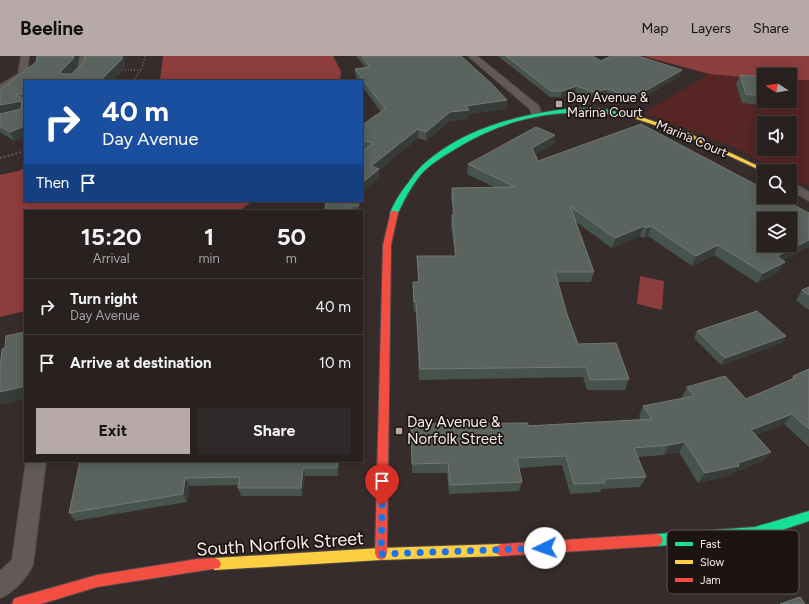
<!DOCTYPE html>
<style>
:root{--surface:#282120;--page:#302929;--text:#f1f3f6;--muted:#a5a3a5;--line:#443e3e;--accent:#b6a9a8}
body{margin:0;font-family:Figtree,sans-serif;background:var(--page);color:var(--text);height:100vh;display:flex;flex-direction:column;font-size:15px;white-space:nowrap}
*{box-sizing:border-box;margin:0}
p{font-size:13px;color:var(--muted)}
.icon{flex:none;width:22px;height:22px;fill:none;stroke:currentColor;stroke-width:2;stroke-linecap:round;stroke-linejoin:round}
.map{position:relative;flex:1;overflow:hidden}
.side{position:absolute;left:24px;top:154px;width:339px;height:252px;display:flex;flex-direction:column;background:var(--surface);border-radius:0px;box-shadow:0 2px 10px #0003,0 0 0 1px var(--line)}
.side>*{flex:none}
.hud{position:absolute;left:24px;top:24px;width:339px;height:122px;border-radius:0px;box-shadow:0 2px 10px #0003,0 0 0 1px var(--line);background:#1a4fa0;color:#fff;overflow:hidden}
.needle{width:26px;rotate:282deg}
.controls{position:absolute;left:757px;top:12px;display:grid;gap:8px}
.controls a{display:grid;place-items:center;width:40px;height:40px;border-radius:0px;background:var(--surface);box-shadow:0 2px 10px #0003,0 0 0 1px var(--line);font-size:20px}
.pin{position:absolute;display:grid;place-items:center;width:34px;height:34px;color:#fff;margin:-41px -17px;border-radius:50% 50% 50% 0;rotate:-45deg;box-shadow:0 0 4px #0007}
.pin .icon{rotate:45deg}
.me{position:absolute;width:44px;margin:-22px;rotate:267deg;stroke-linejoin:round;filter:drop-shadow(0 0 3px #0008)}
.turn{display:flex;align-items:center;gap:14px;height:84px;padding:0 12px;font-size:18px}
.turn .icon{width:52px;height:52px;stroke-width:2.5}
.turn b{display:block;font-size:28px;line-height:34px}
.then{display:flex;align-items:center;height:38px;padding:0 12px;background:#0003;gap:8px;font-size:15px}
.eta{display:flex;justify-content:space-evenly;align-items:center;height:68px;text-align:center}
.eta b{font-size:24px;font-weight:700;line-height:28px}
.action{display:flex;gap:8px;margin-top:auto;padding:8px 12px}
.action a{flex:1;height:46px;border-radius:0px;background:var(--accent);color:#111;font-size:16px;font-weight:700;line-height:46px;text-align:center}
.action a+a{background:var(--page);color:var(--text)}
ul{padding:0;list-style:none}
li{display:flex;align-items:center;gap:12px;height:56px;padding:0 12px;border-top:1px solid var(--line)}
li div{flex:1}
li b{display:block;font-size:15px}
li em{font-style:normal}
header{display:flex;align-items:center;gap:24px;box-sizing:border-box;height:56px;padding:0 20px;background:var(--accent);color:#111}
header strong{font-size:19px}
nav{display:flex;gap:22px;margin-inline-start:auto;font-size:14px}
.map>svg:first-child{display:block}
</style>
<header>
<strong>Beeline</strong>
<nav><a>Map</a><a>Layers</a><a>Share</a></nav>
</header>
<div class="map">
<svg width="809" height="548" viewBox="0 0 809 548">
<rect width="100%" height="100%" fill="#362c2b"/>
<path fill="#562524" fill-rule="evenodd" d="M709 18 741 21 764 45H790V24H809V131L790 121V115H779L733 91 644 57ZM764 67H790V93H764Z"/>
<g fill="#8c3d3c">
<polygon points="163,0 333,0 341,15 340,25 160,25"/>
<polygon points="643,0 809,0 809,24 790,24 790,19 764,19 764,23 709,18"/>
<polygon points="25,112 25,145 253,145 239,155 25,155 25,255 0,261 0,119 18,115"/>
<polygon points="640,220 664,225 662,254 637,248"/>
</g>
<g fill="none" stroke-linecap="round" stroke-linejoin="round">
<defs>
<g id="street">
<polygon points="21,0 29,0 27,19 0,36 0,29 18,18"/>
<polygon points="80,0 88,0 87,13 75,25 65,25 78,12"/>
<polygon points="468,0 477,0 539,50 541,58 540,60 532,60 530,53"/>
<polygon points="790,125 809,136 809,145 790,134"/>
<path d="M26 405H46L33 509C27 522 13 537 0 542V515L12 504Z"/>
</g>
<g id="fast">
<path d="M577 52 604 53 633 59 630 61C569 50 510 59 457 92 445 99 432 107 422 117 411 130 404 144 397 159H391L390 157C394 147 399 139 405 131 410 125 413 119 418 114 458 73 522 57 577 52Z"/>
<polygon points="809,455 809,465 755,483 657,490 653,488 651,484 653,480 657,478 755,471"/>
</g>
<g id="slow">
<polygon points="628,58 632,58 688,77 769,115 764,115 764,116 684,79 628,60"/>
<polygon points="501,488 505,490 507,494 505,498 501,500 381,504 215,514 211,512 209,508 211,504 215,502 381,492"/>
</g>
<g id="jam">
<polygon points="391,155 397,155 398,157 391,189 387,498 385,502 381,504 377,502 375,498 383,189"/>
<polygon points="657,478 661,480 663,484 661,488 657,490 501,500 497,498 495,494 497,490 501,488"/>
<polygon points="215,502 219,504 221,508 219,512 97,531 41,548 12,548 14,543 19,541 97,519 197,503"/>
</g>
</defs>
<use href="#street" stroke="#524948" stroke-width="2"/>
<use href="#fast" stroke="#524948" stroke-width="2"/>
<use href="#slow" stroke="#524948" stroke-width="2"/>
<use href="#jam" stroke="#524948" stroke-width="2"/>
<g stroke="#6e6766" stroke-width="1.5" stroke-dasharray="1 2" stroke-linecap="butt">
<polyline points="119,14 141,14"/>
<polyline points="133,25 142,12 145,0"/>
</g>
<polyline stroke="#6e6766" stroke-width="2" stroke-dasharray="1.5 2.5" stroke-linecap="butt" points="0,102 25,95"/>
<use href="#street" fill="#615a59" fill-rule="evenodd"/>
<use href="#fast" fill="#16e098" fill-rule="evenodd"/>
<use href="#slow" fill="#ffcf43" fill-rule="evenodd"/>
<use href="#jam" fill="#f24e42" fill-rule="evenodd"/>
</g>
<g fill="#47534d">
<polygon points="37,0 79,0 77,11 70,18 72,18 85,5 85,0 125,0 125,12 112,25 25,25 25,81 14,85 0,76 0,34 36,6"/>
<polygon points="356,0 461,0 507,44 506,53 468,58 468,63 450,65 426,85 418,82 379,114 379,122 364,94 362,93 362,69 381,56 362,30 362,25 358,25 356,21 355,13 365,11"/>
<polygon points="498,0 593,0 601,5 680,20 644,41 641,40 628,47 606,39 591,41 575,36 561,41 550,41"/>
<polygon points="740,19 764,21 764,45 769,45 767,48 762,47 761,49 742,47 736,28"/>
<polygon points="555,79 554,88 535,98 538,105 809,191 783,204 779,216 757,227 714,199 692,210 648,180 644,182 640,180 612,192 576,166 594,216 591,226 558,226 567,258 578,288 629,323 625,334 587,334 583,321 419,324 416,256 414,256 413,237 413,226 418,226 417,200 455,200 451,169 452,159 453,159 451,141 452,132 494,131 467,118 468,108"/>
<polygon points="326,145 360,145 359,155 325,155"/>
<polygon points="809,231 809,254 796,244 802,234"/>
<polygon points="697,275 786,280 782,287 721,309 694,282"/>
<polygon points="809,313 809,391 784,368 756,379 763,405 735,416 732,419 698,427 679,396 664,399 637,401 646,421 640,431 602,433 600,436 570,438 562,409 519,412 522,426 519,435 449,438 447,417 412,417 411,368 528,370 641,364 639,360 643,350 682,342 682,341 687,331 746,343 791,323 793,320"/>
<polygon points="80,405 339,405 338,420 305,420 302,440 241,440 238,432 239,429 189,430 187,446 75,465 69,457"/>
</g>
<g fill="#383c38">
<polygon points="74,0 79,0 77,11 64,25 60,16"/>
<polygon points="122,0 125,0 125,12 112,25 100,25"/>
<polygon points="682,14 680,20 644,41 645,35"/>
<polygon points="577,30 575,36 561,41 562,35"/>
<polygon points="608,33 606,39 591,41 593,36"/>
<polygon points="642,34 641,40 628,47 630,41"/>
<polygon points="507,44 506,53 468,58 468,63 450,65 426,85 426,76 450,56 466,50"/>
<polygon points="22,45 25,52 0,59 0,49"/>
<polygon points="25,70 25,81 14,85 10,76"/>
<polygon points="418,73 418,82 379,114 379,122 362,137 362,127 371,110"/>
<polygon points="555,79 554,88 531,101 532,92"/>
<polygon points="359,145 360,145 359,155 358,155 358,150"/>
<polygon points="644,170 640,180 612,192 615,182"/>
<polygon points="651,170 648,180 644,182 647,172"/>
<polygon points="809,184 809,191 771,211 777,200"/>
<polygon points="718,189 714,199 692,210 696,200"/>
<polygon points="785,206 779,216 757,227 763,217"/>
<polygon points="786,280 782,287 721,309 725,302"/>
<polygon points="25,330 25,343 0,349 0,336"/>
<polygon points="792,358 784,368 745,384 751,374"/>
<polygon points="685,386 679,396 664,399 669,389"/>
<polygon points="771,396 763,405 735,416 732,419 698,427 705,417 738,407"/>
<polygon points="338,405 339,405 338,420 337,412"/>
<polygon points="303,412 305,420 302,440 301,432"/>
<polygon points="185,422 189,430 187,446 183,438"/>
</g>
<g fill="#5a635e" stroke="#737974" fill-rule="evenodd">
<polygon points="37,0 74,0 73,3 60,16 62,18 72,18 85,5 85,0 122,0 122,3 100,25 25,25 25,38 15,38 25,44 25,70 10,76 0,70 0,58 21,53 22,45 0,49 0,34 36,6"/>
<polygon points="362,0 461,0 492,28 507,44 466,50 469,54 450,56 426,76 418,73 371,110 379,113 362,127 362,96 373,87 362,84 362,69 385,53 355,13 370,11"/>
<polygon points="506,0 593,0 601,5 611,0 638,0 682,14 645,35 642,34 630,41 608,33 593,36 577,30 562,35 551,35"/>
<polygon points="740,19 764,21 764,40 746,38"/>
<path d="M641 68 764 133V141H778L809 157V184L777 200 785 206 763 217 718 189 696 200 651 170 647 172 644 170 615 182 570 150 594 216H555L567 258 578 288 616 287 629 323 590 324 586 311 420 313 416 246H414L413 226H419L417 200H456L452 159H454L452 132 515 131 468 108 536 71 555 79 532 92 538 105ZM764 163H790V189H764Z"/>
<polygon points="326,145 359,145 358,150 350,150 350,155 325,155"/>
<polygon points="809,231 809,239 802,234"/>
<polygon points="757,255 786,280 725,302 697,275"/>
<polygon points="25,276 25,330 0,336 0,313 2,293 5,292 6,280"/>
<polygon points="809,313 809,373 792,358 751,374 771,396 738,407 739,410 705,417 685,386 669,389 634,392 646,421 604,423 605,427 574,428 566,400 517,402 522,426 450,429 448,407 412,408 411,368 528,367 528,370 652,363 643,350 694,340 687,331 725,320 746,343 795,322 793,320"/>
<polygon points="80,405 338,405 337,412 303,412 301,432 238,432 240,421 185,422 183,438 69,457"/>
<polygon points="800,541 805,548 780,548"/>
</g>
<g fill="none" stroke-linecap="round" stroke-linejoin="round">
<polyline stroke="#1a73e8" stroke-width="7" stroke-dasharray="0 12.6" points="382,449 381,498 545,492"/>
</g>
<g fill="#b6a9a8" stroke="#1c1313" stroke-width="1.5">
<rect x="555" y="44" width="8" height="8" rx="2"/>
<rect x="395" y="371" width="8" height="8" rx="2"/>
</g>
<g text-anchor="middle" stroke-width="3.5" stroke-linejoin="round" paint-order="stroke">
<g font-size="13" fill="#fbedec" stroke="#1c1313" text-anchor="start">
<text x="567" y="46">Day Avenue &amp;<tspan x="567" dy="15">Marina Court</tspan></text>
</g>
<g font-size="13" fill="#fbedec" stroke="#1c1313">
<text transform="translate(692 82) rotate(23)" y="5">Marina Court</text>
</g>
<g font-size="15" fill="#fbedec" stroke="#1c1313" text-anchor="start">
<text x="407" y="371">Day Avenue &amp;<tspan x="407" dy="17">Norfolk Street</tspan></text>
</g>
<g font-size="18" fill="#fbedec" stroke="#1c1313">
<text transform="translate(280 488) rotate(-4)" y="6">South Norfolk Street</text>
</g>
</g>
<rect x="667" y="474" width="132" height="64" rx="6" fill="#1c1313" stroke="#5f5454" stroke-width="1"/>
<rect x="675" y="486" width="18" height="4" fill="#16e098"/>
<rect x="675" y="504" width="18" height="4" fill="#ffcf43"/>
<rect x="675" y="522" width="18" height="4" fill="#f24e42"/>
<g font-size="11" fill="#fbedec">
<text x="700" y="492">Fast</text>
<text x="700" y="510">Slow</text>
<text x="700" y="528">Jam</text>
</g>
</svg>
<div class="controls">
<a><svg class="needle" viewBox="-14 -14 28 28"><path d="M0-13l5 13h-10z" fill="#e53935"/><path d="M0 13l5-13h-10z" fill="#a5a3a5"/></svg></a>
<a><svg class="icon" aria-label="sound" viewBox="0 0 24 24"><path d="M4 9h4l5-4v14l-5-4H4zM17 9q2 3 0 6"/></svg></a>
<a><svg class="icon" aria-label="search" viewBox="0 0 24 24"><circle cx="10" cy="10" r="6"/><path d="M15 15l6 6"/></svg></a>
<a><svg class="icon" aria-label="layers" viewBox="0 0 24 24"><path d="M12 4l9 5-9 5-9-5zM3 14l9 5 9-5"/></svg></a>
</div>
<div class="pin" style="left:382px;top:449px;background:#d93025"><svg class="icon" aria-label="arrive" viewBox="0 0 24 24"><path d="M6 21V4h12l-3 4 3 4H6"/></svg></div>
<svg class="me" style="left:545px;top:492px" viewBox="-20 -20 40 40"><circle r="19" fill="#fff"/><path d="M0-13L10 11 0 6-10 11z" fill="#1a73e8"/></svg>
<div class="hud">
<div class="turn"><svg class="icon" aria-label="right" viewBox="0 0 24 24"><path d="M7 20v-9h11M14 6l5 5-5 5"/></svg><div><b>40 m</b>Day Avenue</div></div>
<div class="then">Then<svg class="icon" aria-label="arrive" viewBox="0 0 24 24"><path d="M6 21V4h12l-3 4 3 4H6"/></svg></div>
</div>
<section class="side">
<div class="eta">
<div><b>15:20</b><p>Arrival</p></div>
<div><b>1</b><p>min</p></div>
<div><b>50</b><p>m</p></div>
</div>
<ul>
<li><svg class="icon" aria-label="right" viewBox="0 0 24 24"><path d="M7 20v-9h11M14 6l5 5-5 5"/></svg><div><b>Turn right</b><p>Day Avenue</p></div><em>40 m</em></li>
<li><svg class="icon" aria-label="arrive" viewBox="0 0 24 24"><path d="M6 21V4h12l-3 4 3 4H6"/></svg><div><b>Arrive at destination</b></div><em>10 m</em></li>
</ul>
<div class="action"><a>Exit</a><a>Share</a></div>
</section>
</div>
